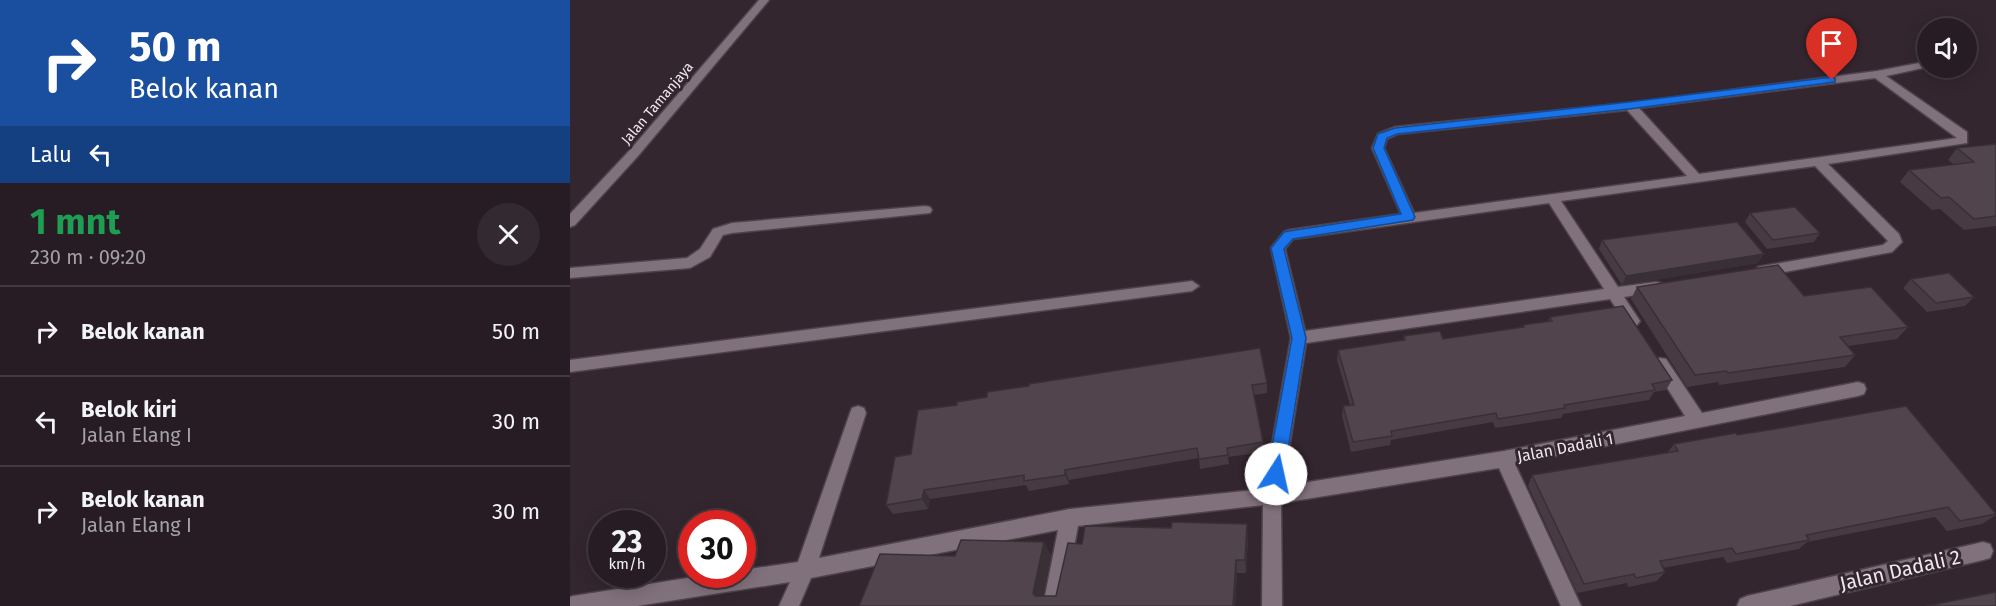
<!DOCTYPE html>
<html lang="id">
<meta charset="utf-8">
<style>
:root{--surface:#271c23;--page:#332930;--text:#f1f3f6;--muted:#a4a1a6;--line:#433a41}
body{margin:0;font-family:"Fira Sans",sans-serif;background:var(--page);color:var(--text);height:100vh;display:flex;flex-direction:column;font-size:22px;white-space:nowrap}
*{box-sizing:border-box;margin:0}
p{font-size:20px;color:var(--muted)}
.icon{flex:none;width:33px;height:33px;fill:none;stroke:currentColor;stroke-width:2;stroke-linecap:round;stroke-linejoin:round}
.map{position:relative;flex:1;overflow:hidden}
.panel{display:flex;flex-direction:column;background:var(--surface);width:570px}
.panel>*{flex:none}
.banner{background:#1a4fa0;color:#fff;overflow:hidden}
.fabs{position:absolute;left:1347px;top:18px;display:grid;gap:12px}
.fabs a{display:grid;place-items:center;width:60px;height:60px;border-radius:50%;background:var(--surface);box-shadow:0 3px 15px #0003,0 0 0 2px var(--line);font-size:30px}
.speed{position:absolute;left:18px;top:510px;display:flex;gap:12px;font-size:30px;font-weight:700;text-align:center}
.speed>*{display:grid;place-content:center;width:78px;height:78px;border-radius:50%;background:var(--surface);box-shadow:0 3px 15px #0003,0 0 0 2px var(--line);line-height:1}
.speed small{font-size:15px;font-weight:400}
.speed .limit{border:9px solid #d22;background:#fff;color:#111}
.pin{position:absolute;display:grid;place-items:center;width:51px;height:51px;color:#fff;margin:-62px -26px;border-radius:50% 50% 50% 0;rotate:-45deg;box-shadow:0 0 6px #0007}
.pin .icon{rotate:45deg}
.me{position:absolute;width:66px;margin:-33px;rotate:10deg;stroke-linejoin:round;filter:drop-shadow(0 0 4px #0008)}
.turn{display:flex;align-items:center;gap:21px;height:126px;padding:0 30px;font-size:27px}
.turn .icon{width:78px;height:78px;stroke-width:2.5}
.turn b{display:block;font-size:42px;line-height:51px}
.then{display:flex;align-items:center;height:57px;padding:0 30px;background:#0003;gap:12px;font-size:22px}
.round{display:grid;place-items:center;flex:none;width:63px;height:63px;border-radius:32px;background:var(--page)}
.headline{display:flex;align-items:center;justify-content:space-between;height:102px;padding:0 30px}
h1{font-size:36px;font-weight:700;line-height:45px;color:#1e9e55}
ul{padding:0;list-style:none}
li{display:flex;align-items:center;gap:18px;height:90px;padding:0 30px;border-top:2px solid var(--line)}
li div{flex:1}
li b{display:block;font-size:22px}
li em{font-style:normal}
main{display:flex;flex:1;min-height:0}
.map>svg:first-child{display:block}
</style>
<main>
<section class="panel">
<div class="banner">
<div class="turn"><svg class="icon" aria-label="right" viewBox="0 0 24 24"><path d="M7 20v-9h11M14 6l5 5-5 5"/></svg><div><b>50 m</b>Belok kanan</div></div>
<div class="then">Lalu<svg class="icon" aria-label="left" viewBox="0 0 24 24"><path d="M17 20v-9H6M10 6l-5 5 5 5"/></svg></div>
</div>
<div class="headline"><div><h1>1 mnt</h1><p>230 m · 09:20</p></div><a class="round"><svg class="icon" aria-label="close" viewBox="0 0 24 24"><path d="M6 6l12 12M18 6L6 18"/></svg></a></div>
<ul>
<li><svg class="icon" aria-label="right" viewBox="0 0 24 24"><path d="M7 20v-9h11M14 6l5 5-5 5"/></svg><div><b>Belok kanan</b></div><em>50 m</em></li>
<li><svg class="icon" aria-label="left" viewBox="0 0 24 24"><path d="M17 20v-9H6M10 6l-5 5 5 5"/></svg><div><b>Belok kiri</b><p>Jalan Elang I</p></div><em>30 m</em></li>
<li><svg class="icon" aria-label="right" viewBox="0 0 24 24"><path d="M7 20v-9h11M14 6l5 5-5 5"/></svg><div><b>Belok kanan</b><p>Jalan Elang I</p></div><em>30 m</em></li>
</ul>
</section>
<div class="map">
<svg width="1426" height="606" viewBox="0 0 1426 606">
<rect width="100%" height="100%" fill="#34262f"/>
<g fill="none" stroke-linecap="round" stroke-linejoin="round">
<defs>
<g id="minor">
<polygon points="189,0 199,0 68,156 5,225 0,227 0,214 60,150"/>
<path d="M1349 63 1354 66 1353 68 1316 76 1397 132V143L1258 164 1329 234 1332 242 1322 252 1193 276 1188 275 1186 271 1188 267 1193 266 1313 245 1318 241 1245 166 991 201 1048 287 1086 282 1091 283 1093 287 1091 291 1054 297 1070 321 1067 325H1057L1040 299 736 343 713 486 934 451 1115 416 1082 364 1084 359 1090 358 1096 359 1132 413 1288 382 1294 384 1296 389 1294 394 1288 396 945 464 1011 606H991L929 468 711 503 712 606H692L693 505 508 526 493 606H473L488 530 241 578 229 606H209L220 582 67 606H0V597L3 596 143 574H172V570L228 562 280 413 282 408 288 406 294 408 296 413 249 558 500 509 694 489 721 338 701 248 714 232 719 230 831 214 802 148 808 134 825 127 1060 103 1307 71ZM1305 78 1387 138 1129 174 1069 108ZM1057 110 1117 176 844 213 814 148 817 139 828 134ZM979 203 1034 289 735 331 715 249 723 239Z"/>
<polygon points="355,206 360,207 362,210 360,213 162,233 153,235 140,257 120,268 0,278 0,268 117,258 130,249 143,229 162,223"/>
<polygon points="622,281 629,286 622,291 0,372 0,360"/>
<polygon points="1413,542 1420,544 1423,551 1420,558 1413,560 1220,606 1167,606 1170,599 1177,596"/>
</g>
</defs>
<use href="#minor" stroke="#4e434b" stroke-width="3"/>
<use href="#minor" fill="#81717c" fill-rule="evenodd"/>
</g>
<g fill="#473a42">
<polygon points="1426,144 1426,226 1394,230 1370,209 1362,210 1330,182 1339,170 1384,165 1378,160 1387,148"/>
<polygon points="1180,213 1250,233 1244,242 1197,249 1175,222"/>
<polygon points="1032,240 1188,263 1052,285 1029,249"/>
<polygon points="1341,279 1404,297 1395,306 1357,312 1333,288"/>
<polygon points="1067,287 1234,296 1338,327 1327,339 1278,346 1285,355 1275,367 1149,385 1148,382 1117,387 1061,299"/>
<polygon points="980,317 1102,380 1096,390 1084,392 1079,400 993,414 991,418 925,428 923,422 821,440 820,445 781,452 772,416 773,406 780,405 767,360 768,350 833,340 834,336 873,339 953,327 953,325 978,321"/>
<polygon points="697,383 697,393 684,395 693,442 694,452 658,457 659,464 630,469 629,458 499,480 499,484 459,491 456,485 360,499 358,509 323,514 316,505 341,454 387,405 459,386"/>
<polygon points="1167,435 1426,515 1412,524 1377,531 1365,517 1237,542 1229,549 1157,563 1153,557 1093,568 1095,572 1087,581 1058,587 1057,583 1007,593 958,486 962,475 1098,452 1104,444"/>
<polygon points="678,538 676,573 667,573 665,606 289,606 385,556 474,542 481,556 473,596 486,596 512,544"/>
</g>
<g fill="#393036">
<polygon points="1194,254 1188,263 1052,285 1056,276"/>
<polygon points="495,470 499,480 499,484 495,475"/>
<polygon points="354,490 360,499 358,509 352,499"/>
<polygon points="677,524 678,538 676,573 675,560"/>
<polygon points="474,542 481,556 471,606 463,593"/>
<polygon points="666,560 667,573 665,606 663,606"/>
</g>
<g fill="#52444d" stroke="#393036" stroke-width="1.5">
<polygon points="1426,144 1426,216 1404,219 1379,197 1371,198 1339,170 1404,162 1387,148"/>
<polygon points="1225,207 1250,233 1203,240 1180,213"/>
<polygon points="1167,222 1194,254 1056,276 1032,240"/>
<polygon points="1208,265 1234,296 1301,287 1338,327 1270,337 1285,355 1158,373 1156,371 1125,375 1067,287"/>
<polygon points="1379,273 1404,297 1366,303 1341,279"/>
<polygon points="1053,306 1102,380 1082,384 1085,390 994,405 995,408 928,419 926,413 821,431 822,436 783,442 773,406 784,405 768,350 835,340 834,336 870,331 873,339 954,327 953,325 982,321 980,317"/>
<polygon points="690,348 697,383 682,385 693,442 657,448 658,455 629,459 627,448 495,470 495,475 454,481 454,475 354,490 352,499 316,505 325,457 341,454 348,410 387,405 387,402 417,397 417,392 459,386 459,384"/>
<polygon points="1336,406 1426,514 1390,521 1378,507 1236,535 1239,540 1166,554 1162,548 1090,561 1095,572 1066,578 1064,574 1014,584 962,475 1108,451 1104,444 1166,433 1167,435 1205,429"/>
<polygon points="602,522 677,524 675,560 666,560 663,606 289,606 310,554 385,556 391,540 474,542 463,593 465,596 486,596 498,543 512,544 515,526 601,528"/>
<polygon points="1426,592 1426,606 1357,606"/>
</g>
<polygon fill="#1a73e8" stroke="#114b97" stroke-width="1.5" points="1262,77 1265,78 1265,82 1059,109 827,134 817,138 814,148 845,217 843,220 723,239 714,249 736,338 714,474 711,479 706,481 700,479 697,474 722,338 701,248 714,232 719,231 831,214 803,148 808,134 825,128 1059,102"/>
<g text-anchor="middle" stroke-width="6" stroke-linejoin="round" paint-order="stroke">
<g font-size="14" fill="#f1e8ee" stroke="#34262f">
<text transform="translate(87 103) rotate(-50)" y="5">Jalan Tamanjaya</text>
</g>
<g font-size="16" fill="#f1e8ee" stroke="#34262f">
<text transform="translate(995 447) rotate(-11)" y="6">Jalan Dadali 1</text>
</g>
<g font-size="20" fill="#f1e8ee" stroke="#34262f">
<text transform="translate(1330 570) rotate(-13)" y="7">Jalan Dadali 2</text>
</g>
</g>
</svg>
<div class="fabs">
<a><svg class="icon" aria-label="sound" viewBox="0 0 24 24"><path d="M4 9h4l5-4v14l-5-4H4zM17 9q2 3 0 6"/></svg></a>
</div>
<div class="speed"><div>23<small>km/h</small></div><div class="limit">30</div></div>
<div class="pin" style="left:1262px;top:80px;background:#d93025"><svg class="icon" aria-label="arrive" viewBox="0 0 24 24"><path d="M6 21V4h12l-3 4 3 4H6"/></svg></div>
<svg class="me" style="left:706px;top:474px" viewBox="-20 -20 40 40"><circle r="19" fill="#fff"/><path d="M0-13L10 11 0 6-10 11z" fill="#1a73e8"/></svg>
</div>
</main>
